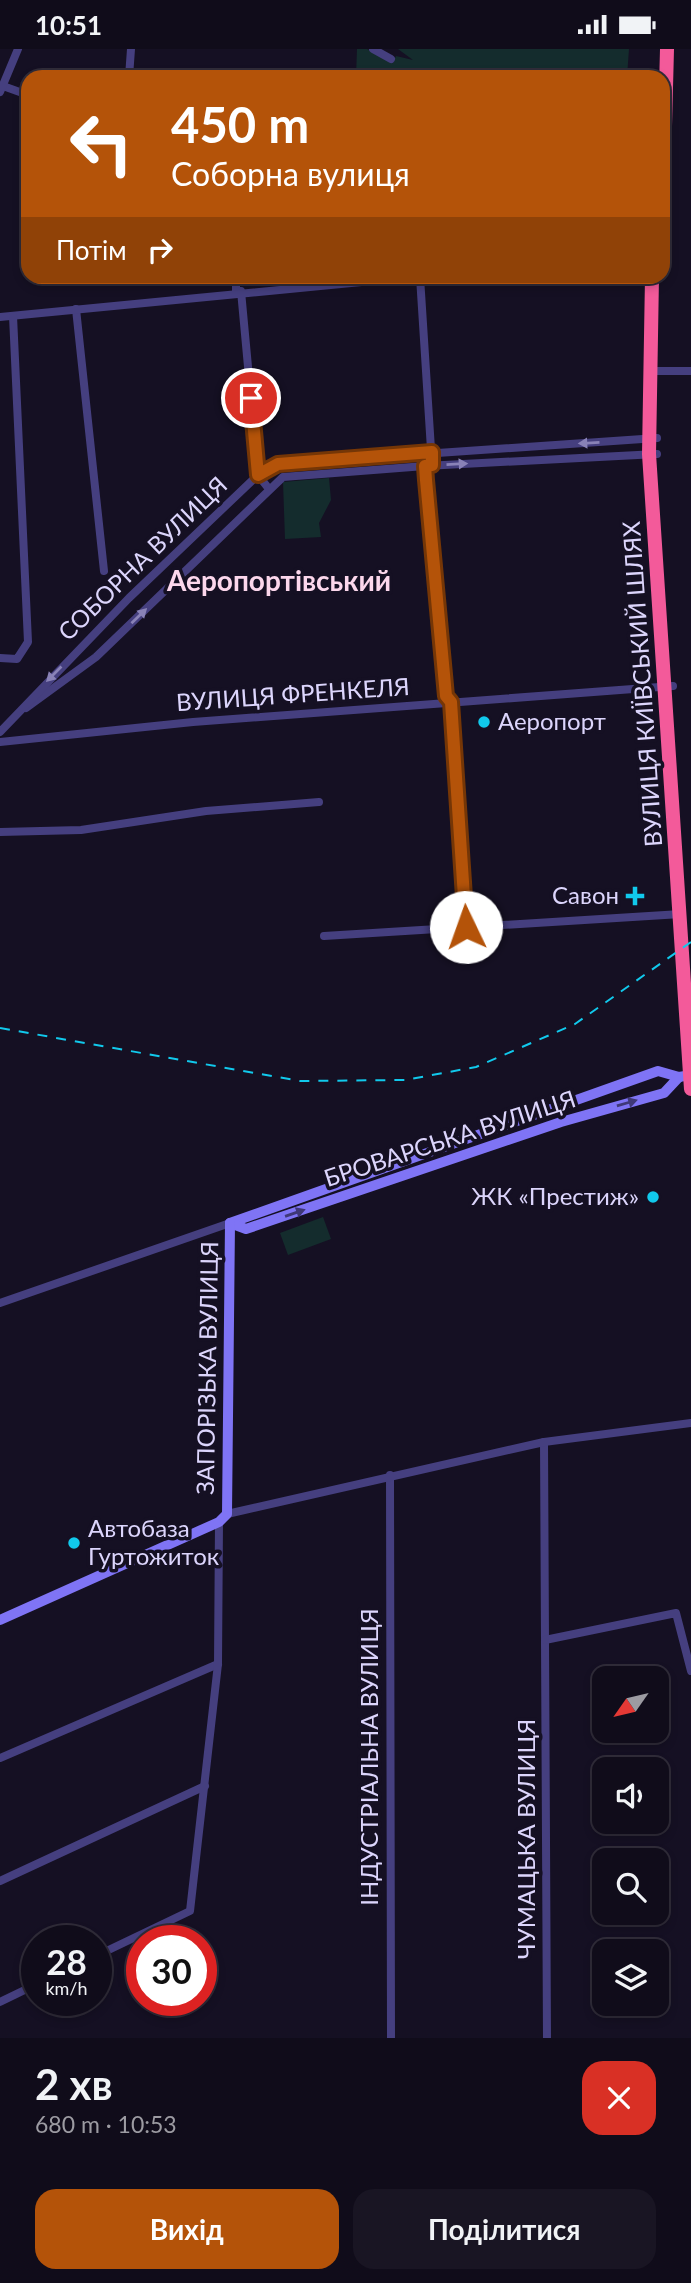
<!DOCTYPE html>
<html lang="uk">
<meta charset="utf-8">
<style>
:root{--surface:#100c1a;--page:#191523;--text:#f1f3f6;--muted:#9c9ba2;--line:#302c39;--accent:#b45309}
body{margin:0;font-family:Lato,sans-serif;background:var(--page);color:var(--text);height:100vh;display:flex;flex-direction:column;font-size:26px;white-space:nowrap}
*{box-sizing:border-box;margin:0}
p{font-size:23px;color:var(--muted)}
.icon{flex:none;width:38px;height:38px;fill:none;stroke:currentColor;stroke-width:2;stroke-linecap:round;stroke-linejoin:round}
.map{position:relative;height:1989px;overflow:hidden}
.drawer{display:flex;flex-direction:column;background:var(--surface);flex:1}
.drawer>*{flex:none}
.top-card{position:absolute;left:21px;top:21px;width:649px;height:214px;border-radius:21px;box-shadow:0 4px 10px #0003,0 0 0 2px var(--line);background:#b45309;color:#fff;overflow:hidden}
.needle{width:46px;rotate:236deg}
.tools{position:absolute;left:592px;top:1617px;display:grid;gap:14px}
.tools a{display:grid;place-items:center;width:77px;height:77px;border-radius:14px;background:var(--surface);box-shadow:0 4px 10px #0003,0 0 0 2px var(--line);font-size:35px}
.speed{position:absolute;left:21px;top:1876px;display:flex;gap:14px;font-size:35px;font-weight:700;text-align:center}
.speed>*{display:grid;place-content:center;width:91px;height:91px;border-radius:50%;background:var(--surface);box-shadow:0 4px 10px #0003,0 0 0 2px var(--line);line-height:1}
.speed small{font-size:18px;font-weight:400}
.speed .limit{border:10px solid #d22;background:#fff;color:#111}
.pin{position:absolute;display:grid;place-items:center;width:60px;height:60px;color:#fff;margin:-30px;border:4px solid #fff;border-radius:50%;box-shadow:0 2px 7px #0007}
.me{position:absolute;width:77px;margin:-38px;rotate:357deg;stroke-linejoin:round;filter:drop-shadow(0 0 5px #0008)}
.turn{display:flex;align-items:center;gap:24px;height:147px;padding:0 35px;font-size:32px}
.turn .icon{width:91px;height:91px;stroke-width:2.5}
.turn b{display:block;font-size:49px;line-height:60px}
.then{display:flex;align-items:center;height:66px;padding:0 35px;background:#0003;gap:14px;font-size:26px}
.round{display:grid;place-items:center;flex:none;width:74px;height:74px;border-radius:21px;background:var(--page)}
.head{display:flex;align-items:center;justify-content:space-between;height:119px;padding:0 35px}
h1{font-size:42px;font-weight:700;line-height:52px}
.button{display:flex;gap:14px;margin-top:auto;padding:14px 35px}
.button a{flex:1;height:80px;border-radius:21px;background:var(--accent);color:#fff;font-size:28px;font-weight:700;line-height:80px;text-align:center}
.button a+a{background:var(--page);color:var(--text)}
.status{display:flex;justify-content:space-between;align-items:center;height:49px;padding:0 35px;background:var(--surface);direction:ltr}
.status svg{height:19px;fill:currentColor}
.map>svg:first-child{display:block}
</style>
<div class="status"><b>10:51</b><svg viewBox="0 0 49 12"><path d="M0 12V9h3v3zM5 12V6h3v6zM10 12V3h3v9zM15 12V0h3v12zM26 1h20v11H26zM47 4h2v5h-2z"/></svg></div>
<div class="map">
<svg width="691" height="1989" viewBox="0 0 691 1989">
<rect width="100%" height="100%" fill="#151023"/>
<g fill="#142c2d">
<polygon points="357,0 367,0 393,14 396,7 413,11 398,0 629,0 627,28 356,28"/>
<polygon points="329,429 331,451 319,474 321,488 285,490 283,433"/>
<polygon points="323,1168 331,1190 288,1206 280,1184"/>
</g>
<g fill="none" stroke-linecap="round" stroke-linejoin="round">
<g stroke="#453f7f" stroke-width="8">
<polyline points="373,0 391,10"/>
<polyline points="129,28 131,0"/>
<polyline points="3,37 28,46"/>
<polyline points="0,43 18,0"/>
<polyline points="420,228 432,416"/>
<polyline points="241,242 258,426 269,440"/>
<polyline points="236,243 236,228"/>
<polyline points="76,260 104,522"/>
<polyline points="0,268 413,228"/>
<polyline points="651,322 691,322"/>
<polyline points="425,417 446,647 451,653 466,878"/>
<polyline points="0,609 17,610 28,593 13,267"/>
<polyline points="26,659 96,608 283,428 425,417 657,405"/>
<polyline points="0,683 129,549 258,426 278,415 657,389"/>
<polyline points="0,693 193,673 673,637"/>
<polyline points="0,783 81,781 206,762 319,753"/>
<polyline points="324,887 681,865"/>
<polyline points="0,1254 230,1174"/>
<polyline points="544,1393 547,1989"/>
<polyline points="390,1426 391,1989"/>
<polyline points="227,1465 544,1393 691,1374"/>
<polyline points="545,1591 676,1564 691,1622"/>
<polyline points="0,1709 218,1615"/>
<polyline points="0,1832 205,1737"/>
<polyline points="96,1907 190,1862 218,1615 219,1473"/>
<polyline points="0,1953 37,1935"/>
</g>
<g stroke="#7f74f5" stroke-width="10">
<polyline points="230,1174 658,1022 679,1028 691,1026"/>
<polyline points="230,1174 246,1180 561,1073 664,1044 679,1028"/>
<polyline points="0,1571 219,1473 227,1465 230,1174"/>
</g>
<g stroke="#f35a9a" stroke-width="14">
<polyline points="663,154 667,0"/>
<polyline points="652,228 649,405 691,1040"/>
</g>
<polyline stroke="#11c9ec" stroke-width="2" stroke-dasharray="10 9" stroke-linecap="butt" points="0,979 300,1032 405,1031 476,1018 575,975 691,893"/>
</g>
<defs><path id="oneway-solid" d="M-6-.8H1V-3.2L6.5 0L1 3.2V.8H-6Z" transform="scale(1.75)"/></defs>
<g fill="#8982b7">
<use href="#oneway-solid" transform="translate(589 394) rotate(177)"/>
<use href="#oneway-solid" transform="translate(457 415) rotate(-3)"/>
<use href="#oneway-solid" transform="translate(139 567) rotate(-44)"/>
<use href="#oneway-solid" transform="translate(54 625) rotate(135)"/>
</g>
<g fill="#3f3877">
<use href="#oneway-solid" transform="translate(627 1054) rotate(-16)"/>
<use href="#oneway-solid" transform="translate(295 1164) rotate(-19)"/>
</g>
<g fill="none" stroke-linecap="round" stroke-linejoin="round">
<defs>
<polyline id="route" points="251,349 258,426 278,415 432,403 432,416 425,417 426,431 446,647 451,653 466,878"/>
</defs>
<use href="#route" stroke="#753606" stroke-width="18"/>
<use href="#route" stroke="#b45309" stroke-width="12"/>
</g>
<g fill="#11c9ec" stroke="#151023" stroke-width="2.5">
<circle cx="484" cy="673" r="7"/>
<path d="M631.5 836.5h7v7h7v7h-7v7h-7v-7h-7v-7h7z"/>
<circle cx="653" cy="1148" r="7"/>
<circle cx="74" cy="1494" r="7"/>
</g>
<g text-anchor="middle" stroke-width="7" stroke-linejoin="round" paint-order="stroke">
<g font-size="24" fill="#dcd5fc" stroke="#151023">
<text transform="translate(143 510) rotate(-44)" y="8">СОБОРНА ВУЛИЦЯ</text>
<text transform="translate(643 635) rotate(-94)" y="8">ВУЛИЦЯ КИЇВСЬКИЙ ШЛЯХ</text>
<text transform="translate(293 646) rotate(-4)" y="8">ВУЛИЦЯ ФРЕНКЕЛЯ</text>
<text transform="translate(450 1090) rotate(-18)" y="8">БРОВАРСЬКА ВУЛИЦЯ</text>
<text transform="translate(208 1319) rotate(-89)" y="8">ЗАПОРІЗЬКА ВУЛИЦЯ</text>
<text transform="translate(370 1708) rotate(-90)" y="8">ІНДУСТРІАЛЬНА ВУЛИЦЯ</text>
<text transform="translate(527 1790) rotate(-90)" y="8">ЧУМАЦЬКА ВУЛИЦЯ</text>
</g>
<g font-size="24" fill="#dcd5fc" stroke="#151023" text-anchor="start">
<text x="498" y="681">Аеропорт</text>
<text x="619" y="855" text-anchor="end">Савон</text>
<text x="639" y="1156" text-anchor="end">ЖК «Престиж»</text>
<text x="88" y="1488">Автобаза<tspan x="88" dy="28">Гуртожиток</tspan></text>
</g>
<g font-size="28" font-weight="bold" fill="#fcd7ec" stroke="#151023">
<text x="279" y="542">Аеропортівський</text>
</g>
</g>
</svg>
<div class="tools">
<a><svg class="needle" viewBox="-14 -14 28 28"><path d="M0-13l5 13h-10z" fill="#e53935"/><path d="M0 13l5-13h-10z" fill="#9c9ba2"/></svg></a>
<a><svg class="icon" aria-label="sound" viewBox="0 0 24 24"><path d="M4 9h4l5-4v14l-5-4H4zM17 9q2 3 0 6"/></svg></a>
<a><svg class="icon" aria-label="search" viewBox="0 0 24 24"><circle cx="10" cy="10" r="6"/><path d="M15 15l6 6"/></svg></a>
<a><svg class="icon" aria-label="layers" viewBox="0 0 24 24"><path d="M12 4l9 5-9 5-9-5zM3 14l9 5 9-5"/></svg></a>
</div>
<div class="speed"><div>28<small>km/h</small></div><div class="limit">30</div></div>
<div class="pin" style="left:251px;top:349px;background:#d93025"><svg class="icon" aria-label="arrive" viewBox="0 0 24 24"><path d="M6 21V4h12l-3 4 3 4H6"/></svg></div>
<svg class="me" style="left:466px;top:878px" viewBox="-20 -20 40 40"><circle r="19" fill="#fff"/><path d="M0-13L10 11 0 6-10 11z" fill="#b45309"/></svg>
<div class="top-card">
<div class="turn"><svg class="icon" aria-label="left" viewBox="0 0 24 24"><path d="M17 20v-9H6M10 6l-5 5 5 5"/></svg><div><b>450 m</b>Соборна вулиця</div></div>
<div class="then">Потім<svg class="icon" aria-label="right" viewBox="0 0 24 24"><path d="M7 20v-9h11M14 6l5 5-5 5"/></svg></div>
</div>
</div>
<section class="drawer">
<div class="head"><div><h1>2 хв</h1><p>680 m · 10:53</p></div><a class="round" style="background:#d93025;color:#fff"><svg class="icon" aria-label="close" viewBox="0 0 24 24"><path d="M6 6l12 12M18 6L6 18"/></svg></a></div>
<div class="button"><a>Вихід</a><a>Поділитися</a></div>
</section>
